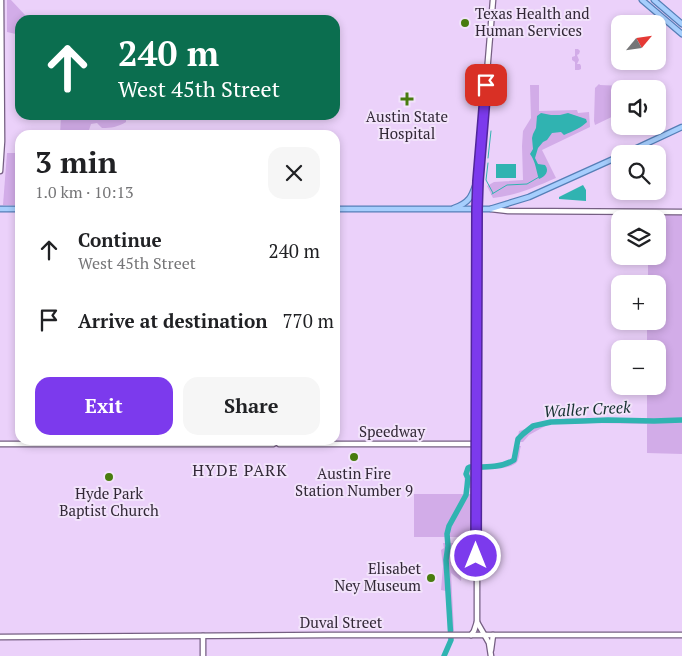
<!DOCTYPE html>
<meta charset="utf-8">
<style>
:root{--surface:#fff;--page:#f6f6f6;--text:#202124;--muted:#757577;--accent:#7c3aed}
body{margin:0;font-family:"PT Serif",serif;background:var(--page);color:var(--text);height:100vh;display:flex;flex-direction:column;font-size:19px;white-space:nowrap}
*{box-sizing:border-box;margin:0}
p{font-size:16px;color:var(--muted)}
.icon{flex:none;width:28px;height:28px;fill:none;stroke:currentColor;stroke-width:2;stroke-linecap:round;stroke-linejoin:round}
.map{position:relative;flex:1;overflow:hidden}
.panel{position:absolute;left:15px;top:130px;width:325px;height:315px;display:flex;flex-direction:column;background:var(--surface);border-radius:15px;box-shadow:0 2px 8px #0003}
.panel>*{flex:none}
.top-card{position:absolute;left:15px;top:15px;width:325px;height:105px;border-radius:15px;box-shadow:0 2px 8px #0003;background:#0b6e4f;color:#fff;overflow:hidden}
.needle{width:32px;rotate:61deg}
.buttons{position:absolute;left:611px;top:15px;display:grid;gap:10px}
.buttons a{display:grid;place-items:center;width:55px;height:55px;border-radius:10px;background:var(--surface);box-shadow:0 2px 8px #0003;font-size:25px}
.pin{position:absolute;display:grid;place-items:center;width:42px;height:42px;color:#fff;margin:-21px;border-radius:10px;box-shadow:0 2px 8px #0006}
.me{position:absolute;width:55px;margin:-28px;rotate:0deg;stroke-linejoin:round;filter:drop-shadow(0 0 4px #0008)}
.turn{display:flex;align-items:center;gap:18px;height:105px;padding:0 20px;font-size:22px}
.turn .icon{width:65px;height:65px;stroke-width:2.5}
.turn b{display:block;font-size:35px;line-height:42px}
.round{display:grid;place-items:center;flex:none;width:52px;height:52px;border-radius:15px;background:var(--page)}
.head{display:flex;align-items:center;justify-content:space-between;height:85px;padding:0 20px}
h1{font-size:30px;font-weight:800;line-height:38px}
.button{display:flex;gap:10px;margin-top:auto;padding:10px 20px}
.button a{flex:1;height:58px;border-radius:15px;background:var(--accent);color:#fff;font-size:20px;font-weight:800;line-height:58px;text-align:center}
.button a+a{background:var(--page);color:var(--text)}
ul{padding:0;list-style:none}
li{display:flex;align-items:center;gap:15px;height:70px;padding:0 20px}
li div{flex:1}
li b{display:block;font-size:19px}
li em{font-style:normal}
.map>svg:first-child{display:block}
</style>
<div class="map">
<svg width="682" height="656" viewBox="0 0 682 656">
<rect width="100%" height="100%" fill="#ebd1fa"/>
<g fill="#d2ace8">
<polygon points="7,0 11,0 26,16 26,20 20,20 20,35 7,32"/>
<polygon points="575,49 578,49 580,51 579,54 577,55 579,60 577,64 580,64 581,66 581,69 579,70 575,70 575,62 572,60 572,57 575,56"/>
<polygon points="599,84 600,85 648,87 653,86 655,84 662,84 664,85 664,92 660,96 658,97 658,89 620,89 620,113 595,125 594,121 595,88"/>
<path d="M530 85H539V111L577 110 578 113 589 112 590 127 542 150 556 178C535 187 515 196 493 198L487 186 494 182 523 180 522 146 523 131 531 118Z"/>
<path d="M61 115H126V122C118 127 111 128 102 128L97 123 91 124 89 130 81 135H60Z"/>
<polygon points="7,153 20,153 20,205 3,205"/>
<polygon points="648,211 682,212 682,454 647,453 647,424 597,423 597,418 647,419 647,386 658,386 658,349 647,349 647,321 658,321 658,284 648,284 648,256 658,256 658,219 648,219"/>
<polygon points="592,418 592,423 549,424 529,435 523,442 517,442 519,431 557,419"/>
<path d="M516 446H521C519 451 520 457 517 462 512 469 490 469 481 470L480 465C488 464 508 464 512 458 514 455 515 449 516 446Z"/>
<path d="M472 464V488H465C465 479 462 468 472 464Z"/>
<rect x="414" y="494" width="59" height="43"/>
<polygon points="443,543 471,543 471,563 463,564 458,562 457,557 451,557 451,565 457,568 461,566 464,566 467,572 462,572 461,581 451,573 454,631 448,631 446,591 441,590 443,566 441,550 444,548"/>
</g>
<g fill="#30b3b1">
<path d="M541 113 551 115H560L568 113 586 119 587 122C581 128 573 131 564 135L561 132 552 133 547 140 543 142 538 148 535 158 538 164 545 165C550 171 545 177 539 179 536 171 536 162 530 154L533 149 532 138 533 134 536 128 537 116Z"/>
<rect x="496" y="164" width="20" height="14"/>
<polygon points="583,185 586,190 586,201 559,199 559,197"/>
</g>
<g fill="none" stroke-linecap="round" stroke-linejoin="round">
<g stroke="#30b3b1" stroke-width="1">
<polyline points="488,158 491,131"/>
<polyline points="488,163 486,180 493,193"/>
<polyline points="492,194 507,185 527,184 539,177"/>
</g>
<path stroke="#30b3b1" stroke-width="5.5" d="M444 656 451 640 446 560 448 546 447 534 449 526 466 495 468 478 466 474 468 468 470 467C484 467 501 468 514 460L518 439 523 434 533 426 551 422 583 421 608 420 654 421 682 420"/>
<defs>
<g id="secondary">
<polyline points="0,171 2,141 1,0"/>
<polyline points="491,209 508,211 682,212"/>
<polyline points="0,444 273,444 277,442 279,444 476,444"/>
<polyline points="471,635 474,631 477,622"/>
<polyline points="0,637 328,635 682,635"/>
<polyline points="491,650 493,635"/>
<polyline points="203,656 203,636"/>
<polyline points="491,656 489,643 477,622 477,209 478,181 493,0"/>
</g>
<g id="primary">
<polyline points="642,0 682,34"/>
<polyline points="654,0 682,24"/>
<polyline points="624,154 682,127"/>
<path d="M454 208C472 202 472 194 478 178"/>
<polyline points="0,209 20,209"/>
<polyline points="335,209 490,209 529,197 620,156"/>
</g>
</defs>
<use href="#secondary" stroke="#755f82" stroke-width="7"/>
<use href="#primary" stroke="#567fb7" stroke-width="7"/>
<use href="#secondary" stroke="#fff" stroke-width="4.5"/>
<use href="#primary" stroke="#a6cefd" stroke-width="4.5"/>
</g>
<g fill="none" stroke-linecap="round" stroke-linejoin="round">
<defs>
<polyline id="route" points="476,556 477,209 478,181 486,85"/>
</defs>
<use href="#route" stroke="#51269a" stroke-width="12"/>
<use href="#route" stroke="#7c3aed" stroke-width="9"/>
</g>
<g fill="#487c0e" stroke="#f2e3fb" stroke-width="2">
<circle cx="465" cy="23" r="5"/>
<path d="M404.5 91.5h5v5h5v5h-5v5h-5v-5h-5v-5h5z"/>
<circle cx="354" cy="457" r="5"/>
<circle cx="109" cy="477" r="5"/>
<circle cx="431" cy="578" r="5"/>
</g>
<g text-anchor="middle" stroke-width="4" stroke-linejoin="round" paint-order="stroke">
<g font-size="15" fill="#322837" stroke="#f2e3fb">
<text x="475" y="19" text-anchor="start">Texas Health and<tspan x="475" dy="17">Human Services</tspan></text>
<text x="407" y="122">Austin State<tspan x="407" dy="17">Hospital</tspan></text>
<text x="354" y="479">Austin Fire<tspan x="354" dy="17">Station Number 9</tspan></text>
<text x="109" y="499">Hyde Park<tspan x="109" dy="17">Baptist Church</tspan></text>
<text x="421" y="574" text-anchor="end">Elisabet<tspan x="421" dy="17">Ney Museum</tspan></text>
</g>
<g font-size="15" fill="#322837" stroke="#f2e3fb">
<text x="392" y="437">Speedway</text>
<text x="341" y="628">Duval Street</text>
</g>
<g font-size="16" font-style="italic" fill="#163130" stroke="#f2e3fb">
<text transform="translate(587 409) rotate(-3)" y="6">Waller Creek</text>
</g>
<g font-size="16" letter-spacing="1" fill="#322837" stroke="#f2e3fb">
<text x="240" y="476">HYDE PARK</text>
</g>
</g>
</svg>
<div class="buttons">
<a><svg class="needle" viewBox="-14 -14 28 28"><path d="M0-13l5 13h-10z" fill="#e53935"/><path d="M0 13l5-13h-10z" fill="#757577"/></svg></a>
<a><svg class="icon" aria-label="sound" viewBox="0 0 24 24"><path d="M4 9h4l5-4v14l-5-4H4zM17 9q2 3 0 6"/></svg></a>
<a><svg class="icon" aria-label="search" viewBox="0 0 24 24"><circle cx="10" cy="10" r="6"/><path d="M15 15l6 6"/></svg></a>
<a><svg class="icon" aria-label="layers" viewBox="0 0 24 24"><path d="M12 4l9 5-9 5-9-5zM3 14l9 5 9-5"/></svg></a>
<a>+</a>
<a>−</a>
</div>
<div class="pin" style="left:486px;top:85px;background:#d93025"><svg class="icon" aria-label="arrive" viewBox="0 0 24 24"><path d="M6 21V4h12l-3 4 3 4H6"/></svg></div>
<svg class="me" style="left:476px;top:556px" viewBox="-20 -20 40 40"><circle r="17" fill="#7c3aed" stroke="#fff" stroke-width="3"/><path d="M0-11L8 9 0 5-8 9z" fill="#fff"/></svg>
<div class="top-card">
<div class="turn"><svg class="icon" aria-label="ahead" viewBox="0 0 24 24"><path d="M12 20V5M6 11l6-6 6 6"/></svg><div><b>240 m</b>West 45th Street</div></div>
</div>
<section class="panel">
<div class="head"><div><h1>3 min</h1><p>1.0 km · 10:13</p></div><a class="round"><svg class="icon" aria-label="close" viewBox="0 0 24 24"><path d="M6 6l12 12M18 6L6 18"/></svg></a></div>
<ul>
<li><svg class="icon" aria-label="ahead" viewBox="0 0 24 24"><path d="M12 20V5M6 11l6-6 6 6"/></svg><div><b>Continue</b><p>West 45th Street</p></div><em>240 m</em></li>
<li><svg class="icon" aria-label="arrive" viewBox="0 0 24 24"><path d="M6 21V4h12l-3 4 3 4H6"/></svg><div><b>Arrive at destination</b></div><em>770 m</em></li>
</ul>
<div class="button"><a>Exit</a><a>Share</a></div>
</section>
</div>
